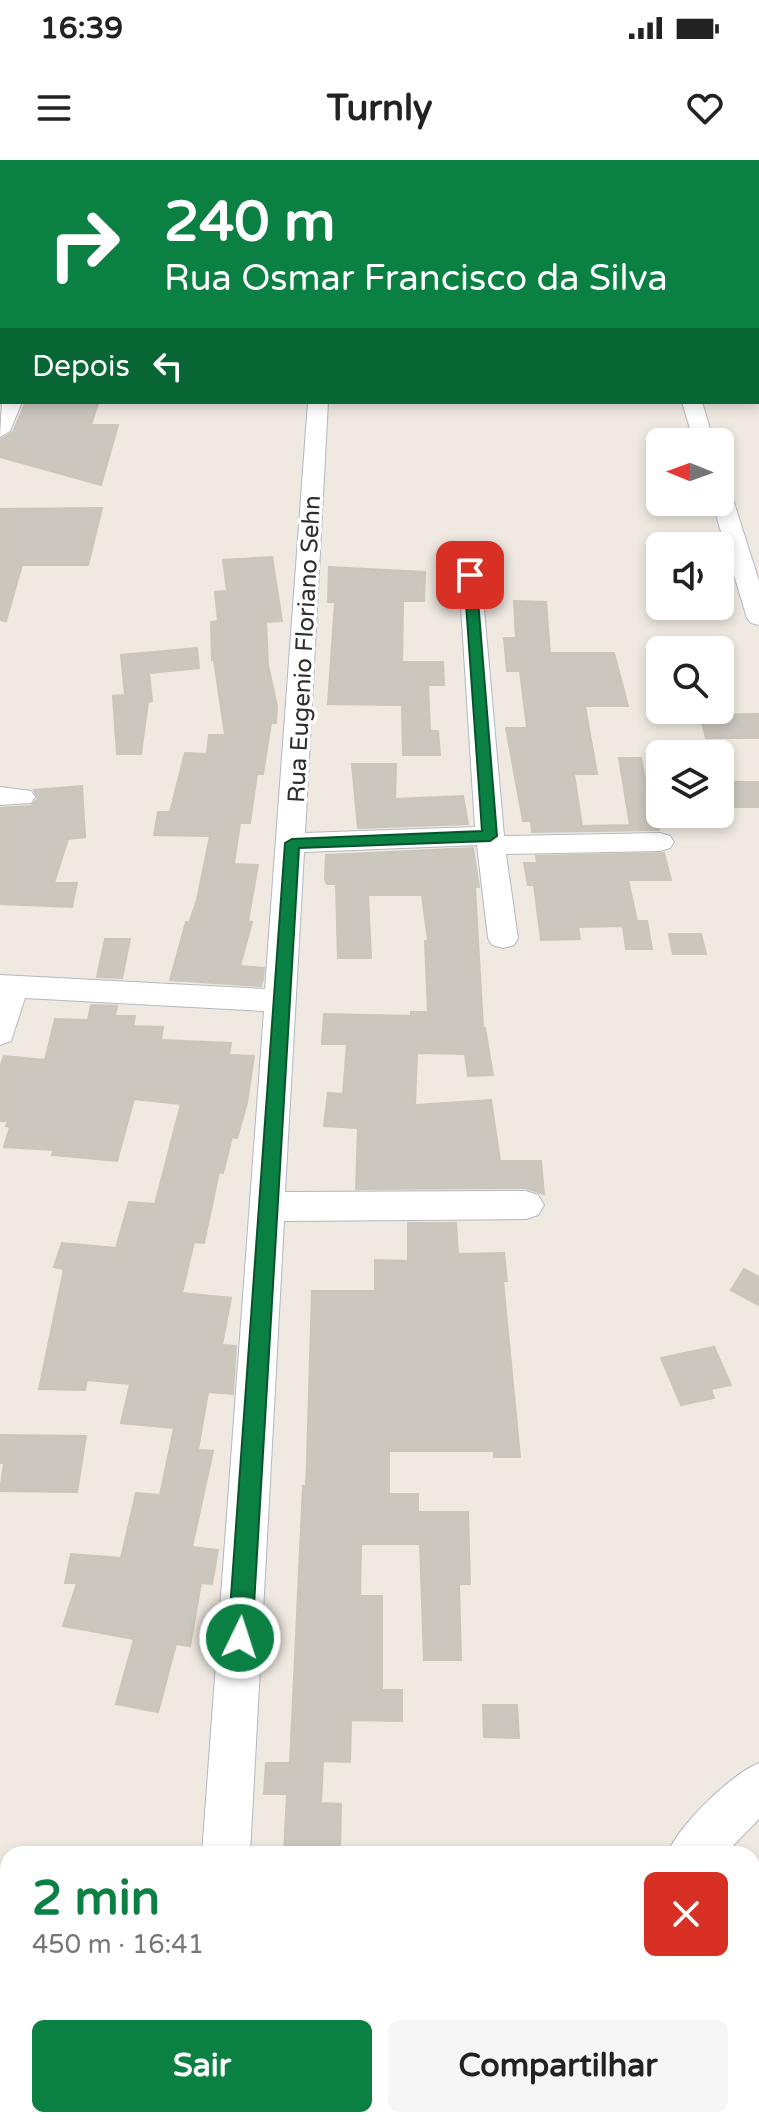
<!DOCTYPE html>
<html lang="pt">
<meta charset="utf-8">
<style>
:root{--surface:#fff;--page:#f6f6f6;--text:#222;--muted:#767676;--accent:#0b8043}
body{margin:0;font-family:"Varela Round",sans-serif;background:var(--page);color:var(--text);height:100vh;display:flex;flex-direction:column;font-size:30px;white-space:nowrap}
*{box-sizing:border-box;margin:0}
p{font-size:26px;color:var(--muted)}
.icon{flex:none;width:44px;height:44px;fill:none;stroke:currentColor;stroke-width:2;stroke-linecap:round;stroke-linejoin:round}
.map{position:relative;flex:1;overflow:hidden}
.sheet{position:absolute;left:0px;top:1686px;width:760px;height:282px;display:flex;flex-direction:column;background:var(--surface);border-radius:24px 24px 0 0;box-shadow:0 4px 12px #0003}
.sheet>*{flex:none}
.banner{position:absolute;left:0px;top:0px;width:760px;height:244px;box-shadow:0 4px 12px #0003;background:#0b8043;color:#fff;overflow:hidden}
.needle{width:52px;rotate:271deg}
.buttons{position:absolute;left:646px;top:268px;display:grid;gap:16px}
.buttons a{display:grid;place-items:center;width:88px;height:88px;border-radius:12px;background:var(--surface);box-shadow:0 4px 12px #0003;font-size:40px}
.pin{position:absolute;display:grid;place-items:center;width:68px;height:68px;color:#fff;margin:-34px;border-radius:16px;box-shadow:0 4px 12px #0006}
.me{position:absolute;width:88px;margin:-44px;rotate:4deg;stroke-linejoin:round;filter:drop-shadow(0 0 6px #0008)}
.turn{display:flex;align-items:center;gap:28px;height:168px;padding:0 32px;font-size:36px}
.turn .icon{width:104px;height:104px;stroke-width:2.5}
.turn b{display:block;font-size:56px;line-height:68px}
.then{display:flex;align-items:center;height:76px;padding:0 32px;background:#0003;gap:16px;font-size:30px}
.round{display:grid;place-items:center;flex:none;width:84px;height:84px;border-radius:12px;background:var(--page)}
.overview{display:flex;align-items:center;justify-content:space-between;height:136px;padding:0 32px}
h1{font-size:48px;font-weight:700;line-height:60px;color:var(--accent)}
.action{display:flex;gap:16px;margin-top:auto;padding:16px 32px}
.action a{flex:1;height:92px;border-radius:12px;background:var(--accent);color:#fff;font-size:32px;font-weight:700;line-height:92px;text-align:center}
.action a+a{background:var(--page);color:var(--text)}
.status{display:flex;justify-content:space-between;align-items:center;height:56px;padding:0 40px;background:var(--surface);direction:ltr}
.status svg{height:22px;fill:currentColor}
header{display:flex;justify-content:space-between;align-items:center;height:104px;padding:0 32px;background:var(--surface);font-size:36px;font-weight:700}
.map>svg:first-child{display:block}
</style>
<div class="status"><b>16:39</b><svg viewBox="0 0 49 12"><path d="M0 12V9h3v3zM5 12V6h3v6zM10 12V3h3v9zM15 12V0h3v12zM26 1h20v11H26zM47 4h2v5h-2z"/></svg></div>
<header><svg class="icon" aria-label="menu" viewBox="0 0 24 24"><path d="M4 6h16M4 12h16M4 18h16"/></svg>Turnly<svg class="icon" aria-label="heart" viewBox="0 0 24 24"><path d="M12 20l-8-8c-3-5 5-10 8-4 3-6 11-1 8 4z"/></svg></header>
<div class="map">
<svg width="759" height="1967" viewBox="0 0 759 1967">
<rect width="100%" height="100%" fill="#efe9e1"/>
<polygon fill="#75cff0" points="0,0 299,0 2,2 2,11"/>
<g fill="#cbc7bf" stroke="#cbc5ba" stroke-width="2">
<polygon points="25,244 98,244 91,265 118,265 101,325 0,297 0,280 13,272"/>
<polygon points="102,348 88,405 22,405 6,461 0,460 0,349"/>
<polygon points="272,397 282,461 266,462 268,505 277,546 276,563 271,563 263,614 257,614 250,663 240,663 234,704 258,705 248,761 252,762 240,806 264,808 263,819 261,826 170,820 186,762 189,763 197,740 210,676 154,675 158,652 170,652 185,593 207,594 209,575 225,575 214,500 212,500 211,462 218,461 215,432 227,431 223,400"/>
<polygon points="329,407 425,412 424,441 403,441 402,502 443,502 444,525 428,525 430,571 438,571 440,595 403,595 402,545 328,544 335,442 328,442"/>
<polygon points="514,441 546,442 550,493 614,493 628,546 585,546 597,614 574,614 582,666 630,665 619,598 641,598 654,665 658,665 659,670 532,672 531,661 523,661 506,568 527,568 520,511 507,511 504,478 516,478"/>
<polygon points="197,488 199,508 149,513 152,541 148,542 141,594 117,594 113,536 125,535 121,495"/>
<polygon points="759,554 759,578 706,578 700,555"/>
<polygon points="352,604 396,604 395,639 463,636 468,664 358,668"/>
<rect x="720" y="622" width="39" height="25"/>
<polygon points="82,626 85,677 68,679 54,723 77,723 72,747 0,744 0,648 31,646 38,639 34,630"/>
<polygon points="473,688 479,727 475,727 483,868 485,868 493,915 468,916 465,894 417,893 415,945 491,940 500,1001 541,1001 544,1034 526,1028 356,1029 358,968 324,966 328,933 343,934 347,884 322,884 324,854 411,856 411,852 428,852 425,781 428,781 422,735 368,735 371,798 338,798 336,724 327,724 325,719 326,695"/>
<polygon points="664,693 671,720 628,720 637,761 647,761 652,789 626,789 623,766 578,767 580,779 541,780 534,725 528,725 524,703 537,703 536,696"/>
<polygon points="669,774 701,774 706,794 673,794"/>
<polygon points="105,779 130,779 122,818 97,817"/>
<polygon points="91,845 117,846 115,856 135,856 133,866 163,867 161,880 231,883 229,895 254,896 247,943 237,978 232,977 223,1013 219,1012 204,1083 194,1082 182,1133 231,1138 222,1185 236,1186 233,1234 208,1232 198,1290 213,1291 192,1387 218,1390 212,1424 201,1423 190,1486 176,1484 158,1552 116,1544 134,1479 63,1466 77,1423 65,1423 71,1394 121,1398 136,1333 160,1335 174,1268 121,1263 130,1224 87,1220 85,1230 39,1229 64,1109 54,1107 62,1083 116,1088 129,1042 155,1044 181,944 134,939 117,1001 52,995 54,990 4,987 10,967 6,966 8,961 0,961 0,907 4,896 45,900 55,859 88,860"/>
<polygon points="408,1063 456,1063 458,1094 504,1093 507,1121 503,1121 520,1297 494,1297 494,1291 389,1291 389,1334 418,1334 418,1352 468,1352 470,1424 459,1424 461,1500 424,1500 420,1384 361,1384 360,1436 382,1436 382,1530 402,1530 402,1561 351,1560 350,1602 323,1601 321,1643 341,1644 340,1694 284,1694 287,1634 264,1634 266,1603 290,1603 303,1326 306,1326 307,1301 312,1131 375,1131 375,1100 408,1101"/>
<polygon points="744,1109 759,1117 759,1145 731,1130"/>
<polygon points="714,1187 731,1225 711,1229 714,1238 681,1245 661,1198"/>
<polygon points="0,1275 86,1276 77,1332 0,1331 4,1303 0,1303"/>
<polygon points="483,1545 517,1545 519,1578 484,1577"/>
</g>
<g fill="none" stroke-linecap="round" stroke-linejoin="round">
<defs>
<g id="minor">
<polygon points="2,242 22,242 10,271 0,277"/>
<polygon points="308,242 328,242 305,673 475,667 459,415 462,410 478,410 481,415 504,676 660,673 670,676 674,682 670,688 660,691 506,694 518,778 514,785 503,788 492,785 488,778 477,685 304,692 285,1032 526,1031 538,1035 544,1045 538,1055 526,1059 284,1061 250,1694 202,1694 264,851 25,838 11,881 0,885 0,815 265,829"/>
<polygon points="682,242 702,242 714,282 694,282"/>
<polygon points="720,327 731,333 759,421 759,465 751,463 747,458 712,342 720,342"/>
<polygon points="0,627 31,631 35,637 31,643 0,645"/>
<path d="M759 1603V1659L725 1694H667C679 1665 730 1615 759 1603Z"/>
<rect x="0" y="1768" width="8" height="50"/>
<rect x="184" y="1960" width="54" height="7"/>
<polygon points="360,1960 420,1960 417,1967 357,1967"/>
</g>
<g id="major">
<rect x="758" y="184" width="1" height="14"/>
<rect x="0" y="204" width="2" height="14"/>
</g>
</defs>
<use href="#minor" stroke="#b4b7c1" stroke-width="2"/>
<use href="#major" stroke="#c9c9c9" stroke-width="2"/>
<use href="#minor" fill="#fff" fill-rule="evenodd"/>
<use href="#major" fill="#f2d163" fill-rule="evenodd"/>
</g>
<polygon fill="#0b8043" stroke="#07532c" stroke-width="2" points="470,411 476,415 497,676 490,681 299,688 252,1478 248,1487 240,1490 232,1487 228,1478 285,683 292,679 482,671 464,415"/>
<g text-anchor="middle" stroke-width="7" stroke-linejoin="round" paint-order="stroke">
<g font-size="24" fill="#2e2e2e" stroke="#fff">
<text transform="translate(304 489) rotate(-87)" y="8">Rua Eugenio Floriano Sehn</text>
</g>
</g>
</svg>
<div class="buttons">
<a><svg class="needle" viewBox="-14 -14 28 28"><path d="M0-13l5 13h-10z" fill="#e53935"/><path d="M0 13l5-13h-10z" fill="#767676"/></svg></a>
<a><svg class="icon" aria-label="sound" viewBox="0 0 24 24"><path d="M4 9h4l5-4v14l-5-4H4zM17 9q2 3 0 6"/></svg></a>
<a><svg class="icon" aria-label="search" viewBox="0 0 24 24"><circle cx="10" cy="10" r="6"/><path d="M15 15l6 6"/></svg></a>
<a><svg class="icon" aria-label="layers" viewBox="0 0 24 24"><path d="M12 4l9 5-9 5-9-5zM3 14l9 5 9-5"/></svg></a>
</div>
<div class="pin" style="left:470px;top:415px;background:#d93025"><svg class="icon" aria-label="arrive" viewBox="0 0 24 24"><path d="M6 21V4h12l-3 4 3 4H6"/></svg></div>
<svg class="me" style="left:240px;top:1478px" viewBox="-20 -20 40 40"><circle r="17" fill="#0b8043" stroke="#fff" stroke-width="3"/><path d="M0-11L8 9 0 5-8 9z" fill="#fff"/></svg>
<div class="banner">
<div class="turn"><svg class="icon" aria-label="right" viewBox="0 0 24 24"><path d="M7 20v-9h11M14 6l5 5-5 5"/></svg><div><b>240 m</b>Rua Osmar Francisco da Silva</div></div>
<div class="then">Depois<svg class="icon" aria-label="left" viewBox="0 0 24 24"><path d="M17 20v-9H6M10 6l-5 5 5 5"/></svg></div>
</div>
<section class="sheet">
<div class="overview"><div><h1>2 min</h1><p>450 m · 16:41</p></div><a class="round" style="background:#d93025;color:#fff"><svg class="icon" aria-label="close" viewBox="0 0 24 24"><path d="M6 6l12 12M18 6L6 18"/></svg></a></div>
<div class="action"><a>Sair</a><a>Compartilhar</a></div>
</section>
</div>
